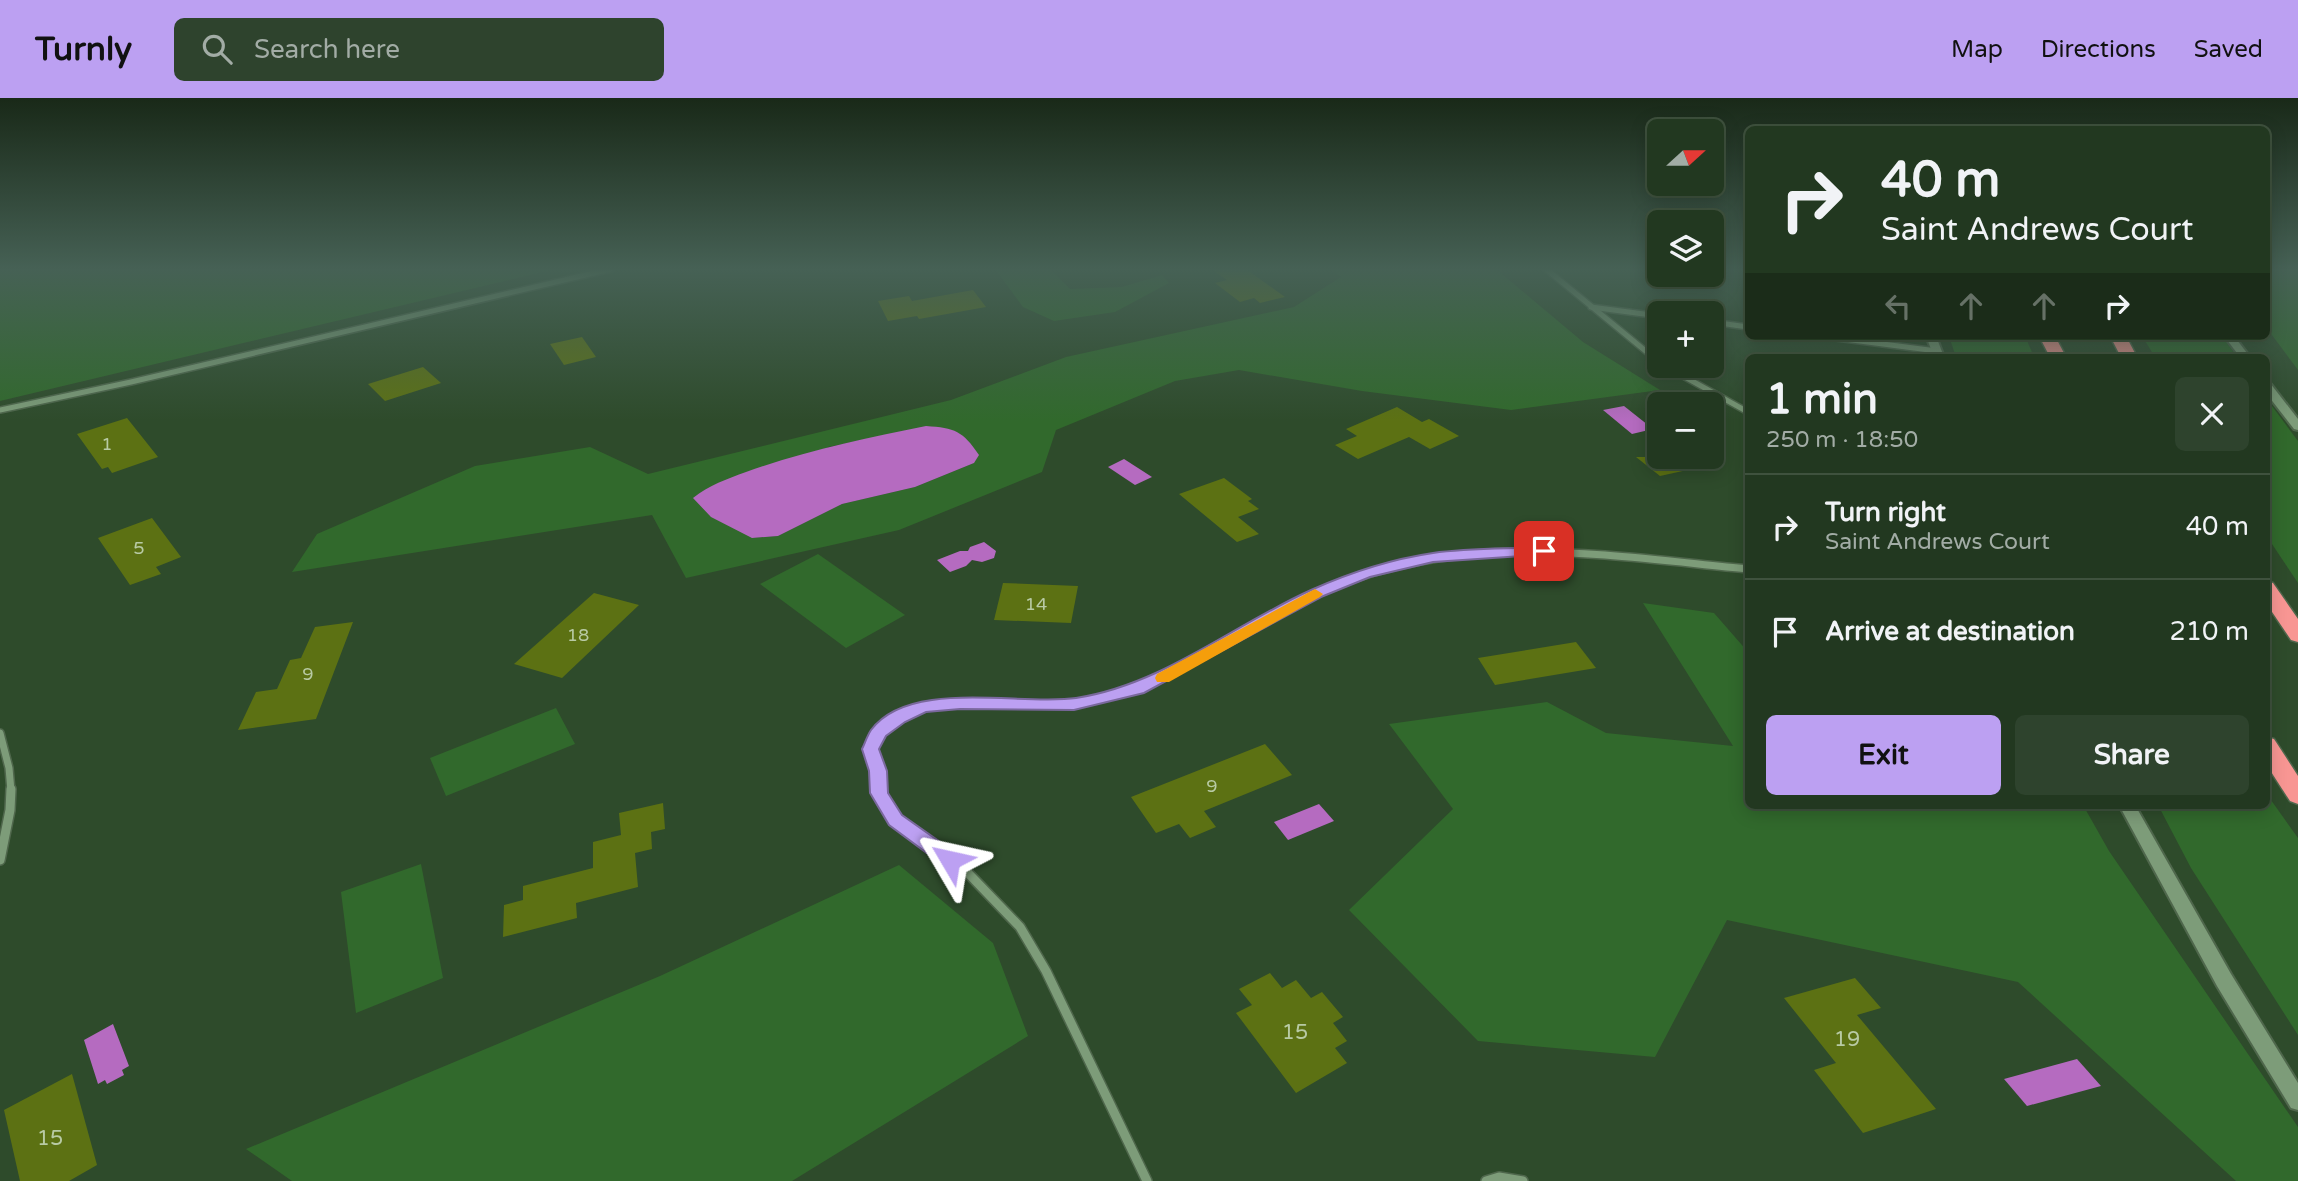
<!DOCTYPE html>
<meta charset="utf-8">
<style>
:root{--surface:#223820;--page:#2e432d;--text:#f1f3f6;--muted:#a2aca5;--line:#3f523e;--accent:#bca0f2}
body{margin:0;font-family:"Varela Round",sans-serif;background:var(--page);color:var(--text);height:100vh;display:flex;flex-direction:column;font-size:26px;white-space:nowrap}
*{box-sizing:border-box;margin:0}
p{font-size:23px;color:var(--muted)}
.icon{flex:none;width:38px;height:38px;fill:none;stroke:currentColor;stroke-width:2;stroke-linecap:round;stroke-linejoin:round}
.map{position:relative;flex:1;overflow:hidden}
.side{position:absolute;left:1745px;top:256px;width:525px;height:455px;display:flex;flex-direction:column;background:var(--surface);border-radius:10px;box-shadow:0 4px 18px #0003,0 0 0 2px var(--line)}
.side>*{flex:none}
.banner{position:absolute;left:1745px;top:28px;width:525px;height:214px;border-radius:10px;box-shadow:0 4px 18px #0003,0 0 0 2px var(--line);background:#223820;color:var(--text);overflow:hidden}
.needle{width:46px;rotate:69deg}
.fabs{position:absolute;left:1647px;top:21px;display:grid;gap:14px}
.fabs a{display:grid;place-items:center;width:77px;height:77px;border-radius:10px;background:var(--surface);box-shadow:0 4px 18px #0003,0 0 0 2px var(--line);font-size:35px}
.pin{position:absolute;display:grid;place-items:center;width:60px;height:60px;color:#fff;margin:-30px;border-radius:14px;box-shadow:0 4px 10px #0006}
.me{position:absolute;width:77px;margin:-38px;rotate:306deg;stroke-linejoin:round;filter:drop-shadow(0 0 5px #0008)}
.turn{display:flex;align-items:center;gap:24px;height:147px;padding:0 21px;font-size:32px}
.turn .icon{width:91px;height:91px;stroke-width:2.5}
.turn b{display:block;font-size:49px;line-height:60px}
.lanes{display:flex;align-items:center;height:66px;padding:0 21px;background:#0003;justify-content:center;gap:35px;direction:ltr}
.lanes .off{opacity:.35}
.round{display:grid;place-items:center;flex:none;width:74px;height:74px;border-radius:10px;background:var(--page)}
.headline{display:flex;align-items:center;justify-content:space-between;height:119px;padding:0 21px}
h1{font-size:42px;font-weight:700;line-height:52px}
.button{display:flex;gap:14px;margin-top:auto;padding:14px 21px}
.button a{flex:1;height:80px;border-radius:10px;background:var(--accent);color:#111;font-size:28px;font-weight:700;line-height:80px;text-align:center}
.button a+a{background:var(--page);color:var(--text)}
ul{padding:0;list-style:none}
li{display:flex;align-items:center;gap:21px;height:105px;padding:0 21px;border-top:2px solid var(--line)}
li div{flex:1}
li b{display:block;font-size:26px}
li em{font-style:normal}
header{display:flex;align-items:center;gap:42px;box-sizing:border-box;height:98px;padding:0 35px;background:var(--accent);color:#111}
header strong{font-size:33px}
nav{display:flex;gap:38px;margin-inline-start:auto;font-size:24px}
.search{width:490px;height:63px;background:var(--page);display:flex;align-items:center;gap:18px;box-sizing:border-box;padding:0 24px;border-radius:10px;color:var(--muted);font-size:26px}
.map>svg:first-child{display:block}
</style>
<header>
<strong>Turnly</strong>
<div class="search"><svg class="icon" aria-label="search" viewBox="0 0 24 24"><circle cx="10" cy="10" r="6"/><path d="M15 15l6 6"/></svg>Search here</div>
<nav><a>Map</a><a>Directions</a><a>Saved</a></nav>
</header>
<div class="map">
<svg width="2298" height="1083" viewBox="0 0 2298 1083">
<rect width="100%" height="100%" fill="#2e4b2b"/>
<g fill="#31692c" fill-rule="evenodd">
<polygon points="0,171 555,171 0,303"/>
<polygon points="995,171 1050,171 1070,191 1122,189 1162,177 1169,185 1115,214 1054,223 1023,209"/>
<path d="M1332 171H1496L1583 244 1660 292 1511 312 1362 293 1239 272 1175 283 1056 332 1042 374 899 432 686 480 652 417 292 474 317 436 475 368 590 349 648 376 951 302 1066 259 1294 209 1341 179ZM926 329 974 365 915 389 842 406 778 438 752 440 828 349Z"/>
<polygon points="2266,171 2298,171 2298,272 2266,229"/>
<polygon points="1949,238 2025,238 2034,259 1956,259"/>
<polygon points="2142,238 2222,238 2237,259 2155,259"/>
<polygon points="2266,300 2298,343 2298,485 2266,437"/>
<polygon points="818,456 905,517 846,550 760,486"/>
<polygon points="1643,505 1714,515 1748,554 1748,707 2083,707 2109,753 2298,1029 2298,1083 2236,1083 2018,884 1727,822 1655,959 1478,943 1349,812 1453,711 1389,626 1547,604 1606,635 1733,648"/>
<polygon points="556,610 575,646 446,698 430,660"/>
<polygon points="2266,695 2298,740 2298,937 2191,770 2158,707 2266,707"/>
<polygon points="421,766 443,880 356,915 341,794"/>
<polygon points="899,767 993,845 1028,938 792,1083 292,1083 246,1051 660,878"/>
</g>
<g fill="#b56bc0">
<polygon points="1624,308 1653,331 1632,336 1603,312"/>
<path d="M926 328C955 330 963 333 979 357L974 365 915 389 842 406 778 438 752 440 711 419 693 400C709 387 727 381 746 374 805 353 865 340 926 328Z"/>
<polygon points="1124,361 1152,379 1135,387 1108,369"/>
<polygon points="984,444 996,453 994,460 982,464 972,462 966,468 950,474 937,462 960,453 968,453 970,449"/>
<polygon points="1319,706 1334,723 1288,742 1274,724"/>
<polygon points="113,926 129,968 122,972 124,977 107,986 105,982 98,986 84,942"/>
<polygon points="2077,961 2101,988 2027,1008 2004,981"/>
</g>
<g fill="#5c7113">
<polygon points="1211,171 1246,171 1285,199 1260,205 1254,200 1240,204 1215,185 1227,182"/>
<polygon points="973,192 986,209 919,221 917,218 888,223 878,203 909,198 912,203"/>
<polygon points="582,239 596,259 564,267 550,246"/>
<polygon points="423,269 441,285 385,303 368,286"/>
<polygon points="1397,309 1422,324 1429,321 1459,338 1430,351 1409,339 1358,361 1335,347 1357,338 1346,331"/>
<polygon points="127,320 158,359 112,375 108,369 102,371 77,336"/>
<polygon points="1636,359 1709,359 1710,367 1660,378"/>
<polygon points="1224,380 1252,401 1248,403 1259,411 1238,419 1259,436 1237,444 1179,396"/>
<polygon points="152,420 181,459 156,469 161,476 130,487 98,440"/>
<polygon points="1003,485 1078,488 1071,525 994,522"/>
<polygon points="594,495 639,507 562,580 514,566"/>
<polygon points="353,524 316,621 238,632 256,594 277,591 290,562 301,560 315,529"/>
<polygon points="1576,544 1596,570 1495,587 1478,560"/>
<polygon points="1265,646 1292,677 1204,713 1216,729 1190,740 1179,726 1156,735 1131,699"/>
<polygon points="663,705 665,731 651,734 652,751 635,755 638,789 576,805 577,820 503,839 504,807 523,802 523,788 593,770 593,744 621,737 619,715"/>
<polygon points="1270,875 1282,890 1296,882 1311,900 1322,894 1343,919 1333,925 1347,943 1335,950 1347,965 1296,995 1236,915 1252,907 1239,891"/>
<polygon points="1855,880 1881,910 1857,917 1936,1011 1863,1035 1814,972 1836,965 1784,900"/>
<polygon points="72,976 97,1067 69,1083 20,1083 4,1012"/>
</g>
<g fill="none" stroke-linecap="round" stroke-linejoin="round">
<defs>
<g id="minor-far2">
<polyline points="1546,171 1659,264"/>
<polyline points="1591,209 1659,218"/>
<polyline points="1712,224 1748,229"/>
<polyline points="1821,238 1937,253"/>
<polyline points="1665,268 1748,314"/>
<polyline points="0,312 131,284 611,171"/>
</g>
<g id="minor-far1">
<polyline points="0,635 9,670 11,693"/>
<path d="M879 693 878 673 871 651C876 644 881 635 887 630 926 592 997 607 1045 607 1066 607 1087 605 1108 599 1152 588 1188 565 1227 543 1262 522 1298 503 1335 488 1467 433 1611 458 1748 471"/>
</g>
<g id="minor">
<polyline points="879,691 895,722 968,775 1020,829 1046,873 1147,1083"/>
<polyline points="0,762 10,712 11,691"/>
<polyline points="1486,1083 1499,1079 1523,1083"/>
</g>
<g id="secondary">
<polygon points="1926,238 1936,238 1944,259 1934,259"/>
<polygon points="2224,238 2234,238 2250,259 2240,259"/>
<polygon points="2266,284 2270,285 2298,321 2298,332 2294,331 2266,295"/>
<polygon points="2119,707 2135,707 2231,876 2298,985 2298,1012 2291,1010 2217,888"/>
</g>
<g id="motorway">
<polygon points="2039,238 2055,238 2066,259 2050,259"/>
<polygon points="2110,238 2126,238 2137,259 2121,259"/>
<polygon points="2266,483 2273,485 2298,521 2298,544 2291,542 2266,505"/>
<polygon points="2266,639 2274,641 2298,678 2298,706 2290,703 2266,666"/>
</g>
</defs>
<use href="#minor-far2" stroke="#4f674c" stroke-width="8"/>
<use href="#minor-far1" stroke="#4f674c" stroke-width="10"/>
<use href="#minor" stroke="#4f674c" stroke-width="12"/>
<use href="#secondary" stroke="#4f674c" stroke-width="4"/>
<use href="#motorway" stroke="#4f674c" stroke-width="3"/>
<use href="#minor-far2" stroke="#7d9c79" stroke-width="5"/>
<use href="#minor-far1" stroke="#7d9c79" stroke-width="7"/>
<use href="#minor" stroke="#7d9c79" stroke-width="9"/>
<use href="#secondary" fill="#7d9c79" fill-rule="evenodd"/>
<use href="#motorway" fill="#f89693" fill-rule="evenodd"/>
</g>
<linearGradient id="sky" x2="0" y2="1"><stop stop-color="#192918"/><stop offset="0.53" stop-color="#466155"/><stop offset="1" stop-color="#466155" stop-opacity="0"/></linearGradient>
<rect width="2298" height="323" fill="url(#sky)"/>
<path fill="#bca0f2" stroke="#7a689d" stroke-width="2" d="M1544 449 1550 450 1552 453 1550 456 1433 464 1370 479 1321 499 1144 595 1074 612 960 611 926 614 905 624 886 638 879 651 887 673 888 695 902 717 957 756 959 762 957 767 950 769 943 767 889 727 870 695 869 673 862 651C865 645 867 638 871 632 909 580 1021 608 1076 600 1162 587 1233 527 1311 492 1349 475 1392 461 1433 455 1469 450 1508 451 1544 449Z"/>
<polygon fill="#f59e0b" points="1315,491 1323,496 1320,499 1169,584 1157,584 1155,580 1157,576"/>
<g text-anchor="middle" stroke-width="7" stroke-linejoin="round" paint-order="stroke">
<g font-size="18" fill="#b8caa4">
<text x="107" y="352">1</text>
<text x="139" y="456">5</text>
<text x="1036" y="512">14</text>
<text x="578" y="543">18</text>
<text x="308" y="582">9</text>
<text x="1212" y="694">9</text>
</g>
<g font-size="21" fill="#b8caa4">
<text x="1295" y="941">15</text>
<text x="1847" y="948">19</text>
<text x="50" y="1047">15</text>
</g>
</g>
</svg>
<div class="fabs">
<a><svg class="needle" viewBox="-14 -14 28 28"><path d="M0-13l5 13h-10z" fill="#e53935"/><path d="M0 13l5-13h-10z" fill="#a2aca5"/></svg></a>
<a><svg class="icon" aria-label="layers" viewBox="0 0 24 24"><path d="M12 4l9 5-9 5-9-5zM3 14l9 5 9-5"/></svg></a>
<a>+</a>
<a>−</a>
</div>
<div class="pin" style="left:1544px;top:453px;background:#d93025"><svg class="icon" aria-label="arrive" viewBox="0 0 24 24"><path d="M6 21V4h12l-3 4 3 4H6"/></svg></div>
<svg class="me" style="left:950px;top:762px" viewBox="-20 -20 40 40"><path d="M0-17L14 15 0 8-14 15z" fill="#bca0f2" stroke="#fff" stroke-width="4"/></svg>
<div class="banner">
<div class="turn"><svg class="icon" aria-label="right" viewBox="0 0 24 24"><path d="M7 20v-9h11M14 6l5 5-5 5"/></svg><div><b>40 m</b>Saint Andrews Court</div></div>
<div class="lanes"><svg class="icon off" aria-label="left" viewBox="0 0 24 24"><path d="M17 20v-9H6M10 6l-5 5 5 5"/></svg><svg class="icon off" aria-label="ahead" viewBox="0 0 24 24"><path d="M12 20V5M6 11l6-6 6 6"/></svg><svg class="icon off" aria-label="ahead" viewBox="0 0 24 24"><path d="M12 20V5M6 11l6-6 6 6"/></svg><svg class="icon" aria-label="right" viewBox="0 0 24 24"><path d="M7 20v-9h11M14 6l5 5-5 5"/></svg></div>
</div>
<section class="side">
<div class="headline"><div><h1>1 min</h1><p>250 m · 18:50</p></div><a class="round"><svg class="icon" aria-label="close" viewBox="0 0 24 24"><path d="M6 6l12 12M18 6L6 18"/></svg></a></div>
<ul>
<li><svg class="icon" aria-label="right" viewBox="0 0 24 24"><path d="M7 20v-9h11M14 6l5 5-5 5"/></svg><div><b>Turn right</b><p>Saint Andrews Court</p></div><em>40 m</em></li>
<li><svg class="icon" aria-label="arrive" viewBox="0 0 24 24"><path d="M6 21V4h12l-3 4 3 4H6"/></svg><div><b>Arrive at destination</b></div><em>210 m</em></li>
</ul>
<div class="button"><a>Exit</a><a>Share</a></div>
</section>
</div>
